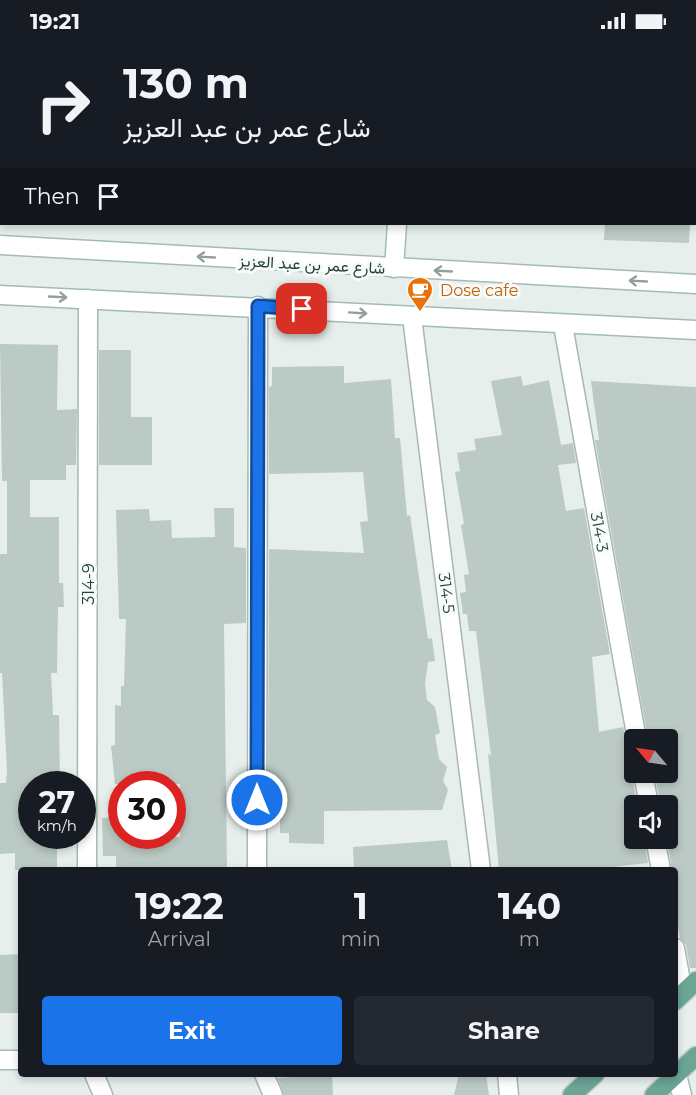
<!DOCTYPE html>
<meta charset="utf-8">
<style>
:root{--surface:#171b24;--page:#242831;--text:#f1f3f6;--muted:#9ea1a6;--accent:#1a73e8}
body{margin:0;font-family:Montserrat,Vazirmatn,sans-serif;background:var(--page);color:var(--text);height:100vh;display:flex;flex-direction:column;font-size:22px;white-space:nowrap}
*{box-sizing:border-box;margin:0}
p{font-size:20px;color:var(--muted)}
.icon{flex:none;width:33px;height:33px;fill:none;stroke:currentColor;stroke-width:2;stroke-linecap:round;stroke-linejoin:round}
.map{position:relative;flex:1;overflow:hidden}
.side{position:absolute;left:18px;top:825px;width:660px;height:210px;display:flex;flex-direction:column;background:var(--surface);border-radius:6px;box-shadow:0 3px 9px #0003}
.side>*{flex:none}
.guide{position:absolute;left:0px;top:0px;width:696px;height:183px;box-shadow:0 3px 9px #0003;background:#171b24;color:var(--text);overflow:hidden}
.needle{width:39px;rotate:299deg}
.tools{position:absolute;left:624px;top:687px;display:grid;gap:12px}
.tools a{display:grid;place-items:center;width:54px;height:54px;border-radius:6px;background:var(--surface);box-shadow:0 3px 9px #0003;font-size:30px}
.speed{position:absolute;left:18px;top:729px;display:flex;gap:12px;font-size:30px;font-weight:700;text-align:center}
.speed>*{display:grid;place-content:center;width:78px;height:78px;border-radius:50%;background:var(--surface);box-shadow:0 3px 9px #0003;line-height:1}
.speed small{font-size:15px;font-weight:400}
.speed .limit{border:9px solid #d22;background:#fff;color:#111}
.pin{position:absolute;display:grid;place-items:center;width:51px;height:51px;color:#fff;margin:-26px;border-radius:12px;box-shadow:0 3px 9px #0006}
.me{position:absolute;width:66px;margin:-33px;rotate:0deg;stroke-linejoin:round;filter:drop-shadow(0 0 4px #0008)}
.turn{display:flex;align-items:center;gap:21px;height:126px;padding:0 24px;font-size:27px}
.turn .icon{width:78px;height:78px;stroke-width:2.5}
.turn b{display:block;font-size:42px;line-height:51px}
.then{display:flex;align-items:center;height:57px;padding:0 24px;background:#0003;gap:12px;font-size:22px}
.eta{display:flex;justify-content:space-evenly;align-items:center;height:102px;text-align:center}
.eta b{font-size:36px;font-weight:700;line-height:42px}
.cta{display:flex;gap:12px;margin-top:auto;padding:12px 24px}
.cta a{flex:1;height:69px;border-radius:6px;background:var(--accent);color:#fff;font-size:24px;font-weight:700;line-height:69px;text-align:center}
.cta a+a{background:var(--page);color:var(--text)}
.status{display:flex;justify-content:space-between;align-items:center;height:42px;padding:0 30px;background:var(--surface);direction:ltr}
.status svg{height:16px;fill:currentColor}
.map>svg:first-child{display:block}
</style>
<div class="status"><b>19:21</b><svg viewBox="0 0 49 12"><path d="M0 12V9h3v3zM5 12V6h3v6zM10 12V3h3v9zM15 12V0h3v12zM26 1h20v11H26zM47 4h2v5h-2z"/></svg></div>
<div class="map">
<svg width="696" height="1053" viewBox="0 0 696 1053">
<rect width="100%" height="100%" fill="#e6efeb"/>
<g fill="#bbcac4">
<polygon points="605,182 690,182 689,201 604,198"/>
<polygon points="0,302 58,303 57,368 77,367 76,423 66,423 66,438 30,438 30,475 59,475 59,541 63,541 64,565 58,565 57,631 51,631 53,673 59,673 60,742 32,742 32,794 57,794 57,828 15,828 15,811 0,812 0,741 6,741 7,729 2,631 0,631 0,512 7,512 7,439 2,439"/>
<polygon points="99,308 131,308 131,375 152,375 152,423 99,423"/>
<polygon points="344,324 344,341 391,337 395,396 400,396 407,474 410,473 428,597 432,596 435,619 428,620 425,642 427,658 435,665 440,691 435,693 439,717 447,725 443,739 448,748 442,768 324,769 324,802 289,801 289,791 280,791 280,769 268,769 269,507 364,511 360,480 368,479 363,430 269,432 269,345 272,344 272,325"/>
<polygon points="521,334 523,344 549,338 561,403 573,401 576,421 558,423 566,469 584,466 610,612 592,615 599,690 623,685 628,705 634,709 632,732 637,764 634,764 634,796 644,796 648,821 586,828 499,828 488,711 491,714 476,589 469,589 467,572 463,572 460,551 466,550 464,533 469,532 461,483 464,482 455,430 460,429 457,411 476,408 474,397 502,393 491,339"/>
<polygon points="591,339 696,345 696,926 690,926 686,903 680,896 675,866 675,828 672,828 667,796 668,764 660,764 655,730 668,730 668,698 648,698 595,398 599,398"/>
<polygon points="214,466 234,466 234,505 246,506 246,581 224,582 227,828 116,828 116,814 103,814 102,776 122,775 122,796 180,795 180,742 115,742 111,704 115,703 115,663 121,664 121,644 124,644 126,577 119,577 116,468 149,467 150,479 171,478 172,496 215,495"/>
<polygon points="447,798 452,828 354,828 353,805"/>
<polygon points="21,912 21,971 0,971 0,913"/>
<polygon points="332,1032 333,1053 284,1053 278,1036"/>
<polygon points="459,1032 486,1032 489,1053 454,1053"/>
</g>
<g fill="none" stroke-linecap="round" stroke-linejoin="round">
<defs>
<g id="street">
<polyline points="412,275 481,828"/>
<polyline points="563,283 637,698"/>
<polyline points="643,730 649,764"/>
<polyline points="655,796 661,828"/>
<polyline points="87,828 88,257"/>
<polyline points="257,828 258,264"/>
<polyline points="675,906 683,951"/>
<polyline points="0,1018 21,1018"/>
<polyline points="94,1032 103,1053"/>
<polyline points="264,1032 273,1053"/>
<polyline points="507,1032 509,1053"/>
<polyline points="677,1033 682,1053"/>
</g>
<g id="secondary">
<polyline points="408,2 408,0"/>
<polyline points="0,203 696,242"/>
<polyline points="394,226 397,182"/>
<polyline points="0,253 696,288"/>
</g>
<g id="primary">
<polyline points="675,959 696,939"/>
<polyline points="572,1053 595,1032"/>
<polyline points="654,1053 696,1014"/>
</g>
</defs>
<use href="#street" stroke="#a8b8b2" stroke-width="21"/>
<use href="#secondary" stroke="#a4bbb3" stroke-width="21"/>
<use href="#primary" stroke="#c2cac8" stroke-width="21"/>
<use href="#street" stroke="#fff" stroke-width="18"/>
<use href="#secondary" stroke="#fff" stroke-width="18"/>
<use href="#primary" stroke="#6aa596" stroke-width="18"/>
</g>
<defs><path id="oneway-shaft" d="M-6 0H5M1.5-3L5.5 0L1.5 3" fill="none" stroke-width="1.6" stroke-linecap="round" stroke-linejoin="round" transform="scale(1.5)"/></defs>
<g stroke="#92a09c">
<use href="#oneway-shaft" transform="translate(206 215) rotate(-177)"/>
<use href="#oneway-shaft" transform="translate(443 229) rotate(-177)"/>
<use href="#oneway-shaft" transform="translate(638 239) rotate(-177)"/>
<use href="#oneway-shaft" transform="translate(58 255) rotate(3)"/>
<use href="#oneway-shaft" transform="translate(358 271) rotate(4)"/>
</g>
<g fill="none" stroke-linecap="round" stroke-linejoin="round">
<defs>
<polyline id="route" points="257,758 258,264 302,267"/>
</defs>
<use href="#route" stroke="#114b97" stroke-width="15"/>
<use href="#route" stroke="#1a73e8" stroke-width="10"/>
</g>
<defs>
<symbol id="cafe-pin" viewBox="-11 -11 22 30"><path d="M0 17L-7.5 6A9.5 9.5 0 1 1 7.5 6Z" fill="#e8710a" stroke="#f7fbf9"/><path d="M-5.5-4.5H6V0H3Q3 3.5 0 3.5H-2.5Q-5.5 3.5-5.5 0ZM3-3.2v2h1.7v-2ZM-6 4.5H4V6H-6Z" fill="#fff"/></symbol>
</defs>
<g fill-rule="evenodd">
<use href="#cafe-pin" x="405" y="233" width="30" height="40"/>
</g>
<g text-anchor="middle" stroke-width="6" stroke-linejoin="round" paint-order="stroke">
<g font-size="16" fill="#24423a" stroke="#f7fbf9">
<text transform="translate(312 222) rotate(3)" y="6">شارع عمر بن عبد العزيز</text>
<text transform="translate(600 490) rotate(80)" y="6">314-3</text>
<text transform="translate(88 542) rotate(-90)" y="6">314-9</text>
<text transform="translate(447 551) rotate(83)" y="6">314-5</text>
</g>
<g font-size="16" fill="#c56008" stroke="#f7fbf9" text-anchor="start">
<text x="440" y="254">Dose cafe</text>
</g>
</g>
</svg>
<div class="tools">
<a><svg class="needle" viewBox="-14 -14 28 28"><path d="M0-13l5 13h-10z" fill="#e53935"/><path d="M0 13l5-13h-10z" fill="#9ea1a6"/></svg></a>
<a><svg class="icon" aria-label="sound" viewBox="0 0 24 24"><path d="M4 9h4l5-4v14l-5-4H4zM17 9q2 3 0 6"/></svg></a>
</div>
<div class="speed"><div>27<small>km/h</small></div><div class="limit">30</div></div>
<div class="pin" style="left:302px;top:267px;background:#d93025"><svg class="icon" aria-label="arrive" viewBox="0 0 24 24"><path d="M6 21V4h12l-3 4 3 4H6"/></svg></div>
<svg class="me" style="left:257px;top:758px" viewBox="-20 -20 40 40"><circle r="17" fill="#1a73e8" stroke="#fff" stroke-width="3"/><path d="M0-11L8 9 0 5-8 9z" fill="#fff"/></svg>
<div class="guide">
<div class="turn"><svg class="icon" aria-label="right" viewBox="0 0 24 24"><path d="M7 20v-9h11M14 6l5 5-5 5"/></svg><div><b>130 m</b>شارع عمر بن عبد العزيز</div></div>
<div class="then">Then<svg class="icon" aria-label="arrive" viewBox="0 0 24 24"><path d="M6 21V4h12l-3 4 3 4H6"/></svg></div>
</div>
<section class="side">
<div class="eta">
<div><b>19:22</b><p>Arrival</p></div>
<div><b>1</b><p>min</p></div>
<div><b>140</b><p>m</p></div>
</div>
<div class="cta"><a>Exit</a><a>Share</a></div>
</section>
</div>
